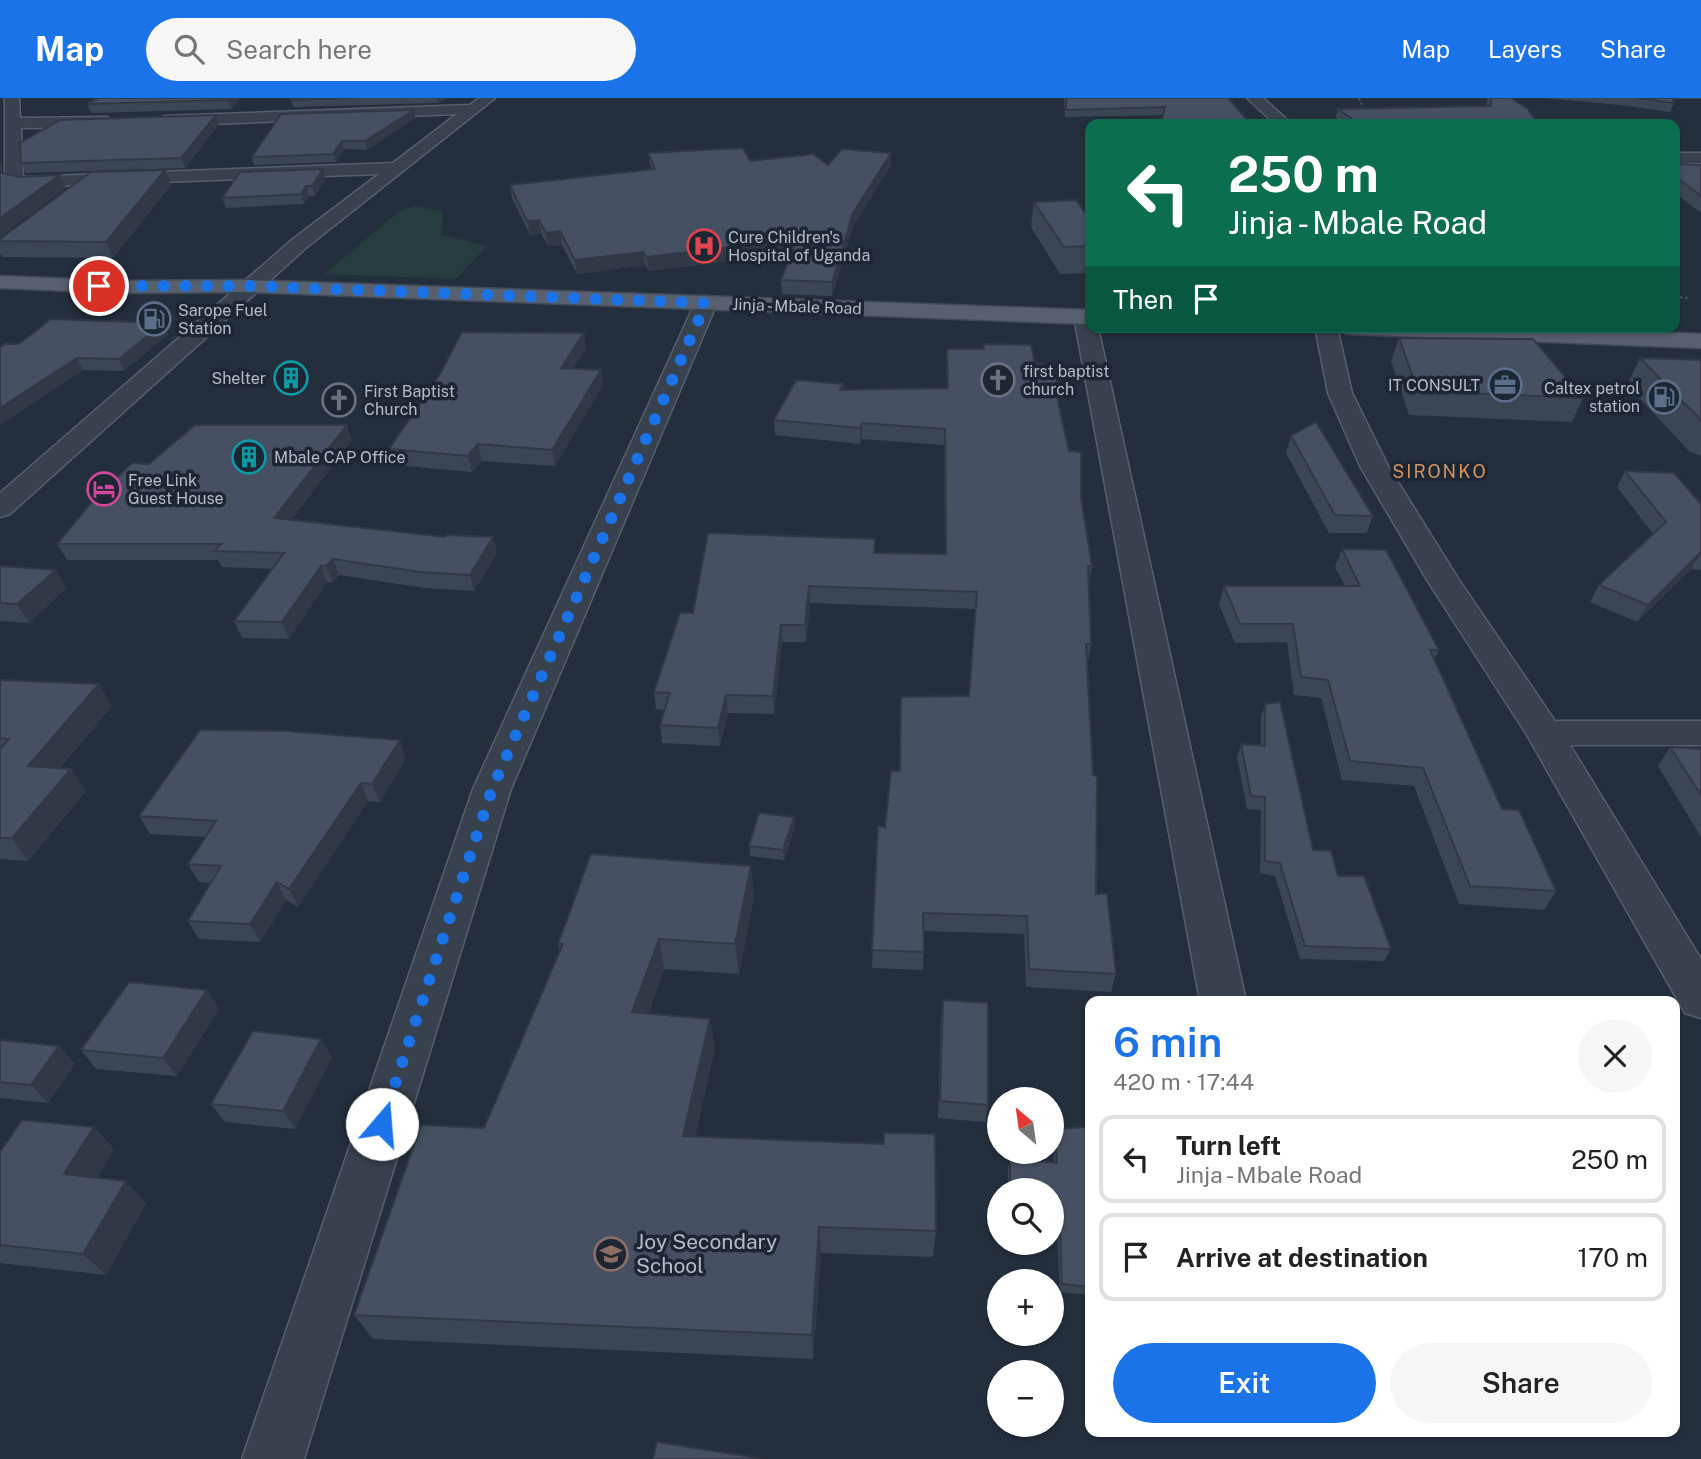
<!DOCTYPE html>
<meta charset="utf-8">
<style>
:root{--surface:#fff;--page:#f6f6f6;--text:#222;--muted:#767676;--line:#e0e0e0;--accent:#1a73e8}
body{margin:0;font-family:"Public Sans",sans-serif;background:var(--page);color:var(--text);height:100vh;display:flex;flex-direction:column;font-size:26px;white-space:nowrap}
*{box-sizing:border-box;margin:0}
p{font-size:23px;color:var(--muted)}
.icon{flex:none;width:38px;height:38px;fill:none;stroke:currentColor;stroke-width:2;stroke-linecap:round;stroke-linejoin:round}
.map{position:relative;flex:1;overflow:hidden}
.sheet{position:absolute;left:1085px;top:898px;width:595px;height:441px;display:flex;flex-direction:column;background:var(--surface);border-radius:14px;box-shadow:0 2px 5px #0004}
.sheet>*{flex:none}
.banner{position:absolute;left:1085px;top:21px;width:595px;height:214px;border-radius:14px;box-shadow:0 2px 5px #0004;background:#0b6e4f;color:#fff;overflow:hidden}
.needle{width:46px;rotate:331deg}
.controls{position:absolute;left:987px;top:989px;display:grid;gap:14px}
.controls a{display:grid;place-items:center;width:77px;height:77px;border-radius:50%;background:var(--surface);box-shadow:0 2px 5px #0004;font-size:35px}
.pin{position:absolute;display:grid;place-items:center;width:60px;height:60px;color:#fff;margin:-30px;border:4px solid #fff;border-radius:50%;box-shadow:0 2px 7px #0007}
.me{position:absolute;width:77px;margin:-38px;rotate:18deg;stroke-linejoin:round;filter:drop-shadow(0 0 5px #0008)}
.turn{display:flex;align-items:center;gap:24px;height:147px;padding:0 28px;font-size:32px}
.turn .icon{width:91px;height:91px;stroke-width:2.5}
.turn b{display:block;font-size:49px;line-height:60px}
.then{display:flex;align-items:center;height:66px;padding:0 28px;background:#0003;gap:14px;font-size:26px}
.round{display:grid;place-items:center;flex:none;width:74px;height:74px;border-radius:37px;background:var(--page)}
.head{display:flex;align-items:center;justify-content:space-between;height:119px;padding:0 28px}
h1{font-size:42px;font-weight:600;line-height:52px;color:var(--accent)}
.button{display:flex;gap:14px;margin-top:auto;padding:14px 28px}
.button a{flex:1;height:80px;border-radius:42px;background:var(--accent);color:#fff;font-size:28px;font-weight:600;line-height:80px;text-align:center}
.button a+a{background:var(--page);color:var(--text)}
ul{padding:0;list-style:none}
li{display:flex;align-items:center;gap:21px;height:88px;margin:0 14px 10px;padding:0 14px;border:4px solid var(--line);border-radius:14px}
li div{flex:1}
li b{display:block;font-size:26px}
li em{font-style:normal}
header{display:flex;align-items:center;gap:42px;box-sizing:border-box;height:98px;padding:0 35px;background:var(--accent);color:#fff}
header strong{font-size:33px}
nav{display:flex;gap:38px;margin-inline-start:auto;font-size:24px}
.search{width:490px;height:63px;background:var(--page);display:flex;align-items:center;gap:18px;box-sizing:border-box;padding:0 24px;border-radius:38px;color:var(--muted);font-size:26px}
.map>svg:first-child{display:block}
</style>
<header>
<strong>Map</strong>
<div class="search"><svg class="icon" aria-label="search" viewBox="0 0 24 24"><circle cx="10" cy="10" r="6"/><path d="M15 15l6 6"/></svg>Search here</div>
<nav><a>Map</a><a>Layers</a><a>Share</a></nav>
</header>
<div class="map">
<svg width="1701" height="1361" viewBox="0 0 1701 1361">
<rect width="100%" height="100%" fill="#242f3e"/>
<polygon fill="#263c3f" points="414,108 443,113 442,137 487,148 456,181 324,176 400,113"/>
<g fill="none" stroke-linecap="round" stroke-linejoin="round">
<defs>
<g id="minor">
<polygon points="5,0 19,0 20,20 107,19 115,24 107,29 21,30 23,78 25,79 393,65 457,16 164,28 156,23 164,18 470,7 479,0 495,0 307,149 10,416 0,419 0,395 293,141 379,76 25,89 8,85 5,81"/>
<polygon points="1247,0 1263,0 1292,26 1275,26"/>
<rect x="1675" y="55" width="26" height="10"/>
<polygon points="706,198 714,200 717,205 511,691 304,1361 242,1361 473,691 695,205 698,200"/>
<polygon points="1085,212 1090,214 1090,229 1098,229 1246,903 1200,903 1074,219 1077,214"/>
<polygon points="1315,229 1337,229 1352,295 1388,368 1459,482 1555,623 1701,623 1701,647 1570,647 1701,861 1701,920 1685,915 1527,637 1427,482 1360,368 1328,295"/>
</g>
<g id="major">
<polygon points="0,178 123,183 249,182 1090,212 1090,226 249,194 123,195 0,190"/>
<polygon points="1338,229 1528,229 1701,236 1701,250 1349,236 1341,234"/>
</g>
</defs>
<use href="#minor" stroke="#565f6c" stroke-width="3"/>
<use href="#major" stroke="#414a57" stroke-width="3"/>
<polyline stroke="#44595c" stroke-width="2" stroke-dasharray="2.5 2.5" stroke-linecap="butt" points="1359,0 1362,7"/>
<polyline stroke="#44595c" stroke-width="2.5" stroke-dasharray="2.5 2.5" stroke-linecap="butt" points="1675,199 1689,200"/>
<use href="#minor" fill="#38414e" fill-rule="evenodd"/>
<use href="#major" fill="#56606e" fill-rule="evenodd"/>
</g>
<g fill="#3b4654">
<polygon points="240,0 231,11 91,15 87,6"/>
<polygon points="292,0 446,0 438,5 293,9 291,2"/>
<polygon points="1064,0 1228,0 1247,22 1295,21 1294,26 1161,26 1163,17 1065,19"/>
<polygon points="1488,0 1511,0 1537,26 1334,26 1338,11 1486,8"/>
<polygon points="1544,0 1701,0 1701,1 1673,1 1674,5 1670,14 1620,7"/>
<polygon points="414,12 415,20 367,52 344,51 336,64 254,67 252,59"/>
<polygon points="216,17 219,26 185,70 26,75 21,65"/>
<polygon points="648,55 750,63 828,67 891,55 891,67 853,128 832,198 782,196 781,182 791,155 649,173 645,167 577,176 562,147 548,148 541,135 530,137 512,100 510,87 652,72 650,67"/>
<polygon points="1675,66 1701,67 1701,115 1675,95"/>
<polygon points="326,81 315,98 309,98 304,106 226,110 222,100"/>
<polygon points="171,87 113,160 2,159 0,155 0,141"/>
<polygon points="1034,104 1090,122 1090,175 1060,176 1031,129"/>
<polygon points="168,236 124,273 83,272 0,327 0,250 19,246"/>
<polygon points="1399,240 1583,300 1572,324 1409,317 1391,263"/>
<polygon points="983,246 1035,265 1060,268 1056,293 1081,399 1092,468 1089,485 1091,546 1088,564 1087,564 1096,796 1116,876 1111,894 1026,889 1024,836 924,833 923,872 872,870 878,728 885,729 899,673 969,598 975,511 810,505 806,544 782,544 774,616 728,615 720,648 662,645 660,627 664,612 656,611 654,594 693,515 875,455 945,456 944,347 862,341 860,346 775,337 774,322 843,286 843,292 947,290 946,265 947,251 983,251"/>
<polygon points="586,250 573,271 601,272 603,287 555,368 482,363 472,374 394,367 389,351"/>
<polygon points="1640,260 1701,262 1701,358 1690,354 1627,287"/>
<polygon points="1291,338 1373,418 1367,435 1329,435 1286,355"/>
<polygon points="352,342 292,421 445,439 493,439 497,455 474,493 425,490 339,477 332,485 327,484 289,541 242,540 234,523 273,471 222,469 218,462 67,462 57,446 149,366"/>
<polygon points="1625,373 1701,406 1701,472 1691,471 1637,524 1590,504 1599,487 1653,436 1617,389"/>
<polygon points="1342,451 1439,552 1434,562 1502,711 1556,793 1544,812 1459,806 1414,688 1342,682 1321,600 1294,597 1287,544 1235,545 1219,507 1224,488 1345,488 1335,469"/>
<polygon points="0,468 66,490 29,525 0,523"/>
<polygon points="0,582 112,608 60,670 71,671 86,693 28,763 0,761"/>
<polygon points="1265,606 1313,752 1338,778 1391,851 1384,863 1300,861 1275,778 1260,775 1261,712 1247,711 1237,659 1241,646 1261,648 1261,619"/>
<polygon points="1670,649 1701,651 1701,739 1658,668"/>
<polygon points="406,660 380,704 368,703 298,809 286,802 260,844 199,841 188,823 211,785 199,784 188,766 205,739 150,736 139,718"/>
<polygon points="794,719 795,728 784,762 750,758 749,748"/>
<polygon points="754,798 739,876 664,871 649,915 715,950 695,1038 936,1133 933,1159 821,1155 813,1261 373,1241 354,1217 484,1030 560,853 558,846"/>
<polygon points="207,892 219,911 177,978 96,971 81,952"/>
<polygon points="943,902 988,1007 985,1024 938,1020 941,920"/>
<polygon points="0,942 59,948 75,966 48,1005 0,1000"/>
<polygon points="332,959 295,1031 225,1024 211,1006"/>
<polygon points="94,1029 114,1051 97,1080 146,1105 106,1177 0,1165 0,1054"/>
<polygon points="1055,1031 1090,1093 1090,1197 1060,1194 1056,1117 1052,1117 1052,1092 1008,1092 1008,1070 1010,1061 1054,1065 1053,1039"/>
</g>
<g fill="#303945">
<polygon points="230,0 240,0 231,11 228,2"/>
<polygon points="437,0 446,0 438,5"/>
<polygon points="414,12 415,20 367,52 365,43"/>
<polygon points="216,17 219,26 185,70 181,60"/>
<polygon points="342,43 344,51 336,64 333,56"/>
<polygon points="891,55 891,67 853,128 832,198 832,184 853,115"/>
<polygon points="0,63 2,68 2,81 0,76"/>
<polygon points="323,71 326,81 315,98 312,88"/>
<polygon points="165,72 171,87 113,160 106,144"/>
<polygon points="60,77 66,90 0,139 0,120"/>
<polygon points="306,88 309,98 304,106 301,96"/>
<polygon points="539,122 541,135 530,137 527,123"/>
<polygon points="560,133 562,147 548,148 546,135"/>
<polygon points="797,141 797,155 649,173 647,159"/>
<polygon points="643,154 645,167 577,176 575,162"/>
<polygon points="163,225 168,236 124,273 119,261"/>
<polygon points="584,235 586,250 564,285 561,270"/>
<polygon points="77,260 83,272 0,327 0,310"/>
<polygon points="601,272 603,287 555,368 552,352"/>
<polygon points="862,325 862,341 860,346 860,330"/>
<polygon points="347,327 352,342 281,436 274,420"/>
<polygon points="478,346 482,363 472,374 468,358"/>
<polygon points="493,439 497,455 474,493 470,477"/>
<polygon points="1701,454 1691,471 1637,524 1648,507"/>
<polygon points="333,461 339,477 332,485 326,468"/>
<polygon points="321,468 327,484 289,541 282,524"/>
<polygon points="56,472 66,490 29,525 17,506"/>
<polygon points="809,488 810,505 806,544 805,527"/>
<polygon points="781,527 782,544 774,616 773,598"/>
<polygon points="99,586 112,608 43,690 28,668"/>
<polygon points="726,597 728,615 720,648 718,630"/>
<polygon points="400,642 406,660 380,704 372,686"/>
<polygon points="71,671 86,693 28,763 12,740"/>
<polygon points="361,685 368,703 298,809 289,791"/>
<polygon points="794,719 795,728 784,762 783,752"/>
<polygon points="751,768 754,798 739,876 735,846"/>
<polygon points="277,784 286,802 260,844 250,826"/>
<polygon points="659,841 664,871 639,943 632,914"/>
<polygon points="207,892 219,911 177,978 163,960"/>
<polygon points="710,921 715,950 689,1066 683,1038"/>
<polygon points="321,941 332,959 295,1031 283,1013"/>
<polygon points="59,948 75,966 48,1005 31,987"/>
<polygon points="94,1029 114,1051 86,1098 64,1076"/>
<polygon points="126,1083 146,1105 106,1177 83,1156"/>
<polygon points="819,1129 821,1155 813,1261 812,1237"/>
</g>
<g fill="#455162" stroke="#303945" stroke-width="2">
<polygon points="98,0 230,0 228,2 87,6"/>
<polygon points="292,0 353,0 291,2"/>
<polygon points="1066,0 1228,0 1247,22 1295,21 1292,26 1161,26 1165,9 1066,12"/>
<polygon points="1491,0 1511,0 1528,11 1537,26 1359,26 1338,11 1491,8"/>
<polygon points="1637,0 1673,0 1674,5"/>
<polygon points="414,12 365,43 342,43 333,56 252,59 281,16"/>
<polygon points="216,17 181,60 21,65 20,45 60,22"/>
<polygon points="743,50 750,63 813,56 828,67 842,51 891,55 853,115 832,184 781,182 797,141 647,159 643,154 575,162 560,133 546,135 539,122 527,123 510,87 655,71 648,55"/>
<polygon points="1675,66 1701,67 1701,98 1675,78"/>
<polygon points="323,71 312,88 306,88 301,96 222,100 240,74"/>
<polygon points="165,72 106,144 0,143 0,141 91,74"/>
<polygon points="0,73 1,75 19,79 60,77 0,120"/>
<polygon points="1076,102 1090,122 1090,148 1064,149 1034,104"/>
<polygon points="51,221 163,225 119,261 77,260 0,310 0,250 5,246 19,246"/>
<polygon points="462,234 584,235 561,270 601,272 552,352 478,346 468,358 389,351 440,276"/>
<polygon points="1399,240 1533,241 1583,300 1418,293"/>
<polygon points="983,246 1031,247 1035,265 1060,268 1055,290 1069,353 1081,354 1081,399 1092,468 1088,468 1091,546 1086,546 1093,677 1097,678 1096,796 1107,796 1116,876 1029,871 1027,818 923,815 924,854 872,852 878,728 885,729 891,673 900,673 901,599 969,598 977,494 809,488 805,527 781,527 773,598 726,597 718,630 660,627 670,595 654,594 680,515 693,515 708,435 875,441 874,455 946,456 945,331 862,325 860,330 774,322 796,282 843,286 840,292 948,290 947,251 984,251"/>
<polygon points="1640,260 1701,262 1701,322"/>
<polygon points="1316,324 1373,418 1335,417 1291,338"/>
<polygon points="195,327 347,327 274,420 445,439 447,437 493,439 470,477 420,474 333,461 326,468 321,468 282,524 234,523 284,455 214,453 221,446 57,446 91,405 132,365 149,366"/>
<polygon points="1625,373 1674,375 1701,406 1701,454 1648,507 1599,487 1666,424"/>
<polygon points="1342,451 1386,452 1439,552 1430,552 1502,711 1519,712 1556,793 1470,788 1423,670 1350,663 1328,582 1301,579 1293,526 1240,526 1224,488 1360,488"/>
<polygon points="0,468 56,472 17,506 0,505"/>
<polygon points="0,582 99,586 28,668 71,671 12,740 0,740 0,651 9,641 0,640"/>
<polygon points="1280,604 1313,752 1331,753 1338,778 1364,778 1391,851 1305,848 1280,765 1265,763 1265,699 1251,698 1241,646 1265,648 1265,606"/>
<polygon points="200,632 285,633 400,642 372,686 361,685 289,791 277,784 250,826 188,823 221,768 188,766 216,723 139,718"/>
<polygon points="1670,649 1701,651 1701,697"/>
<polygon points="759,715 794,719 783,752 749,748"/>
<polygon points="591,756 751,768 735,846 659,841 632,914 710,921 683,1038 884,1046 884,1035 935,1036 936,1133 819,1129 812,1237 354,1217 421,1027 484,1030 563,846 558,846"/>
<polygon points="129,884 207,892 163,960 81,952"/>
<polygon points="943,902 988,905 988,1007 940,1003"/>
<polygon points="253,933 321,941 283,1013 211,1006"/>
<polygon points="0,942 59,948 31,987 0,984"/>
<polygon points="22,1022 94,1029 64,1076 126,1083 83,1156 0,1147 0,1054"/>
<polygon points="1086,1029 1090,1093 1090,1189 1062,1186 1059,1109 1052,1108 1052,1092 1010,1092 1010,1061 1057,1065 1055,1031"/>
<polygon points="657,1344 764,1361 653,1361"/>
</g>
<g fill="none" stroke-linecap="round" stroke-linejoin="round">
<polyline stroke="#1a73e8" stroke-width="12" stroke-dasharray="0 21.6" points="99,188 249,188 706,205 492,691 382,1026"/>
</g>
<defs>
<symbol id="hospital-ring" viewBox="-11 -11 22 22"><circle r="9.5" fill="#1d2633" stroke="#e0444e" stroke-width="1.5"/><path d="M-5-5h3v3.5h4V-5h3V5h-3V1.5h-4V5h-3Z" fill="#e0444e"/></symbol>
<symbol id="fuel-ring" viewBox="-11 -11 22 22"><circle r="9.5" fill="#1d2633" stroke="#5c6f8a" stroke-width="1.5"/><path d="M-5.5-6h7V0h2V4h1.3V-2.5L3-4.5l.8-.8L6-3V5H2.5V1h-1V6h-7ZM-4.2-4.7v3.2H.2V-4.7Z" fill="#5c6f8a"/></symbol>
<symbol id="building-ring" viewBox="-11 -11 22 22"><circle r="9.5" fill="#1d2633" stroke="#0f9aa8" stroke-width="1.5"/><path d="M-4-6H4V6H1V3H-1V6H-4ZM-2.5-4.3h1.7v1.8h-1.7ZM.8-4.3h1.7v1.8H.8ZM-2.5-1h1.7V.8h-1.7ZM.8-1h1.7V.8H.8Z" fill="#0f9aa8"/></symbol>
<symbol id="church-ring" viewBox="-11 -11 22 22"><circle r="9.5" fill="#1d2633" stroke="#6b7280" stroke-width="1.5"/><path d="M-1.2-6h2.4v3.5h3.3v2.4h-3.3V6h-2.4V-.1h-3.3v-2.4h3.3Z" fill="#6b7280"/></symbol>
<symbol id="office-ring" viewBox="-11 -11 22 22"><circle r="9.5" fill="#1d2633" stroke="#5c6f8a" stroke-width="1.5"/><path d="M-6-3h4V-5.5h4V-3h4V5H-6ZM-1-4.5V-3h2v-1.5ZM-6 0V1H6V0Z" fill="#5c6f8a"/></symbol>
<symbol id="hotel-ring" viewBox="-11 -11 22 22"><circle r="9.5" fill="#1d2633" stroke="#d1479c" stroke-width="1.5"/><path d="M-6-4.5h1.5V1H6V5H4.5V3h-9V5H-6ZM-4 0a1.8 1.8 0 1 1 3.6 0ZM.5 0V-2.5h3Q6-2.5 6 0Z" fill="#d1479c"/></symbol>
<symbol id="school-ring" viewBox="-11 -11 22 22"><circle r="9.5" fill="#1d2633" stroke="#8d6e63" stroke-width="1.5"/><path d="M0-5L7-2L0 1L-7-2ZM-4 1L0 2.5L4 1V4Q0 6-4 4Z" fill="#8d6e63"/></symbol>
</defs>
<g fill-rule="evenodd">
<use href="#hospital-ring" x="685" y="129" width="38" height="38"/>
<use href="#fuel-ring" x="135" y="202" width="38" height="38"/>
<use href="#building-ring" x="272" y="261" width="38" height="38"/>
<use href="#church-ring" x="979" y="263" width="38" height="38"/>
<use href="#office-ring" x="1486" y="268" width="38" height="38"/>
<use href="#fuel-ring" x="1645" y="280" width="38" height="38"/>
<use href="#church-ring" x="320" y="283" width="38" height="38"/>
<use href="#building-ring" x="230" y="340" width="38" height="38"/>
<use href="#hotel-ring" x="85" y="372" width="38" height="38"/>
<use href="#school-ring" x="592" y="1137" width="38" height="38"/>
</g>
<g text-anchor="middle" stroke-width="7" stroke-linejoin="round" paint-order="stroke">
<g font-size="16" fill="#b4bcc9" stroke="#1d2633" text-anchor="start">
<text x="728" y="145">Cure Children's<tspan x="728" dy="18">Hospital of Uganda</tspan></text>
<text x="178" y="218">Sarope Fuel<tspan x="178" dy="18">Station</tspan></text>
<text x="1023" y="279">first baptist<tspan x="1023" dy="18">church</tspan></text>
<text x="266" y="286" text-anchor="end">Shelter</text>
<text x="1480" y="293" text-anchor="end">IT CONSULT</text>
<text x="1640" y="296" text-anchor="end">Caltex petrol<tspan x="1640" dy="18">station</tspan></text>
<text x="364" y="299">First Baptist<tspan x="364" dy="18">Church</tspan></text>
<text x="274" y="365">Mbale CAP Office</text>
<text x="128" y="388">Free Link<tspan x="128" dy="18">Guest House</tspan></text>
</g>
<g font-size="16" fill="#b4bcc9" stroke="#1d2633">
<text transform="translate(797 208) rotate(2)" y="6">Jinja - Mbale Road</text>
</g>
<g font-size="18" letter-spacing="2" fill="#d59563" stroke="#1d2633">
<text x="1440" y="380">SIRONKO</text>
</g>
<g font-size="21" fill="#b4bcc9" stroke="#1d2633" text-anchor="start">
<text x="636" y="1151">Joy Secondary<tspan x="636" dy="24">School</tspan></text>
</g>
</g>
</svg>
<div class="controls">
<a><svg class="needle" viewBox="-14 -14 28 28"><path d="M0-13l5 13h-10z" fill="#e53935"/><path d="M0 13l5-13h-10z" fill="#767676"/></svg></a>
<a><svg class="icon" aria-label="search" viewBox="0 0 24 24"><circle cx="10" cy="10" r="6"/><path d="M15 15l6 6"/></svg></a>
<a>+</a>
<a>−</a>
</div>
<div class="pin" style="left:99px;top:188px;background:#d93025"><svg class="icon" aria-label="arrive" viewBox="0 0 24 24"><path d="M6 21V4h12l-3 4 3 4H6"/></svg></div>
<svg class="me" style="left:382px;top:1026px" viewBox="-20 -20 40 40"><circle r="19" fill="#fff"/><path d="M0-13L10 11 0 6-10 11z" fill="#1a73e8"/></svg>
<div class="banner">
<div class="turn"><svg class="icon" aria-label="left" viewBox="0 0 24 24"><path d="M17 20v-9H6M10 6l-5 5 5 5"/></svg><div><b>250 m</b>Jinja - Mbale Road</div></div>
<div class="then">Then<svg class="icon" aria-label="arrive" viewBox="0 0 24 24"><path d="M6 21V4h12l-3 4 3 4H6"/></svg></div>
</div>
<section class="sheet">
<div class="head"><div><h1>6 min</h1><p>420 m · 17:44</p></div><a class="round"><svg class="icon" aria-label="close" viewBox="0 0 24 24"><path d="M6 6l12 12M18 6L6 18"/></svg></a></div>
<ul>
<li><svg class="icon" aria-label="left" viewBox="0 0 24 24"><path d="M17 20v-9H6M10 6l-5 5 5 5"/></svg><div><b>Turn left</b><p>Jinja - Mbale Road</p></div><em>250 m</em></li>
<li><svg class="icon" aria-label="arrive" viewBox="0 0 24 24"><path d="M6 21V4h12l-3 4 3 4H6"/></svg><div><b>Arrive at destination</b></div><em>170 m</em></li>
</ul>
<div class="button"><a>Exit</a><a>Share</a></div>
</section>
</div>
